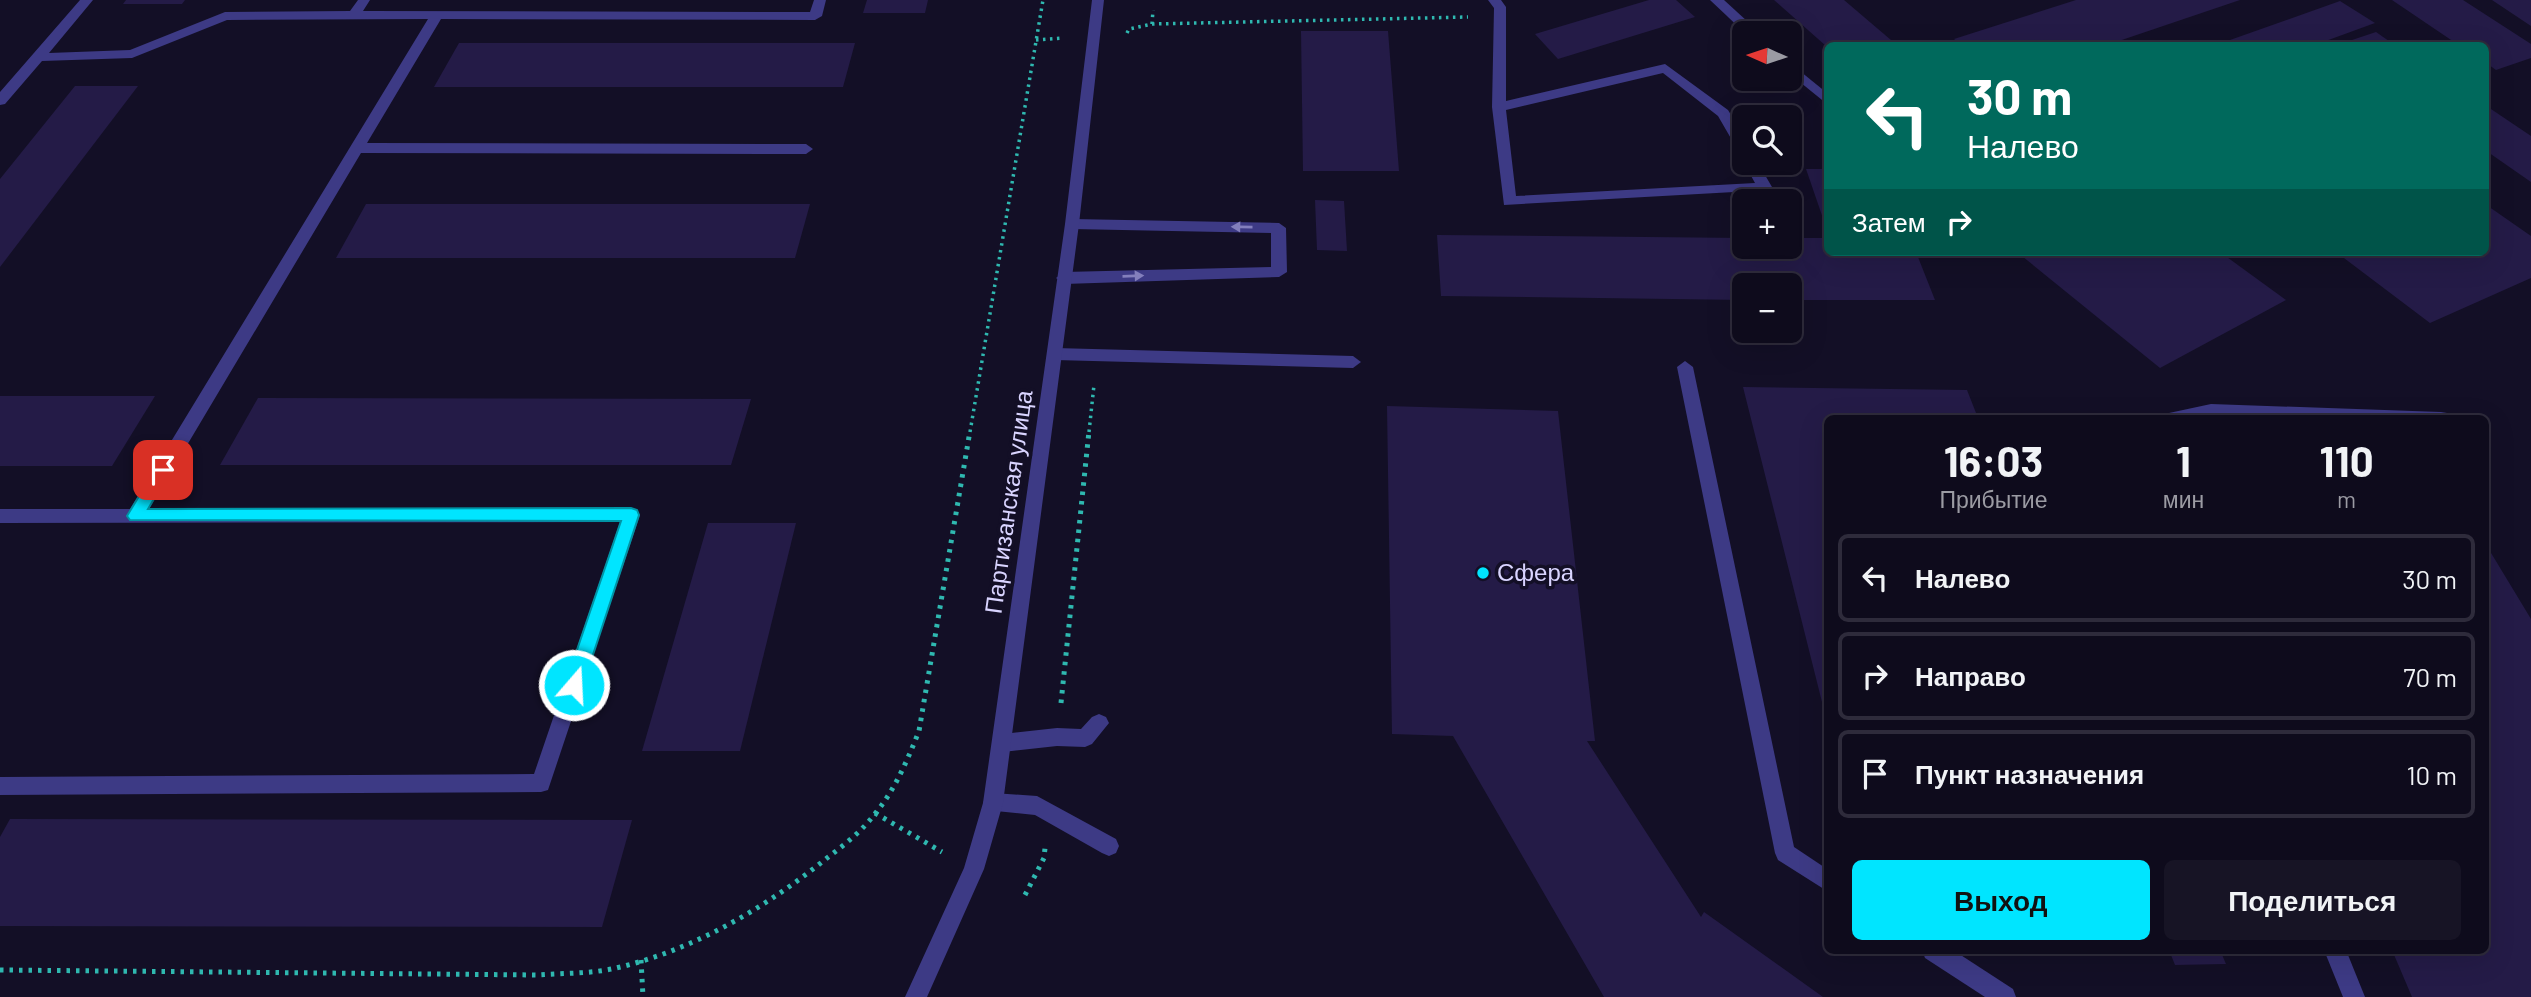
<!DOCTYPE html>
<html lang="ru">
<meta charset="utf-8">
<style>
:root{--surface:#0e0b1c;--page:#171425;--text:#f1f3f6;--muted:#9b9ba3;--line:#2e2b3b;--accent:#00e5ff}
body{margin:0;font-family:Barlow,sans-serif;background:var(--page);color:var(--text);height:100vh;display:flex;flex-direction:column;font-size:26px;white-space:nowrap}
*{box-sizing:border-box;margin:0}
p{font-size:23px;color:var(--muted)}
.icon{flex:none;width:38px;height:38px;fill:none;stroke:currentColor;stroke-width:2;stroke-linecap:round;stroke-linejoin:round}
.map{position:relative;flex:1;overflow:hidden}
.side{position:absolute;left:1824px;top:415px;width:665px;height:539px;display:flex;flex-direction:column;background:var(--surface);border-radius:10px;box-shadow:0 7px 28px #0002,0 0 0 2px var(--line)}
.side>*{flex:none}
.guide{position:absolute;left:1824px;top:42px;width:665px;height:214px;border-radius:10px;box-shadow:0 7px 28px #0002,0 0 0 2px var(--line);background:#00695c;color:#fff;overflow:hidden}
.needle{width:46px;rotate:273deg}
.tools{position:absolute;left:1732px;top:21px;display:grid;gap:14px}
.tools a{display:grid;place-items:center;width:70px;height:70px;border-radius:10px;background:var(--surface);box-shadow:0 7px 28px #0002,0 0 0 2px var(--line);font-size:35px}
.pin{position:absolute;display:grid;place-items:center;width:60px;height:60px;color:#fff;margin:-30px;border-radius:14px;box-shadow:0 4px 10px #0006}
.me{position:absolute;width:77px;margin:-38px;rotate:19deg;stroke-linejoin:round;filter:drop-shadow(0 0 5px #0008)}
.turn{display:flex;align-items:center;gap:24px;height:147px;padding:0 28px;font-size:32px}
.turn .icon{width:91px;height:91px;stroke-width:2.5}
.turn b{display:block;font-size:49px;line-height:60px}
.then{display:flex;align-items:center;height:66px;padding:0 28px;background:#0003;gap:14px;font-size:26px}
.eta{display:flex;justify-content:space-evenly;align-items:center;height:119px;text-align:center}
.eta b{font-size:42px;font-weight:700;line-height:49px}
.button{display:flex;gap:14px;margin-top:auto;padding:14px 28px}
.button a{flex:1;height:80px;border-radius:10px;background:var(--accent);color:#111;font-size:28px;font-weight:700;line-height:80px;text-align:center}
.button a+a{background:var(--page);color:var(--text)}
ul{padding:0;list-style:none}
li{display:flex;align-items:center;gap:21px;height:88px;margin:0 14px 10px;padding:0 14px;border:4px solid var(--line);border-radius:10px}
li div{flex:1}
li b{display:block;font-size:26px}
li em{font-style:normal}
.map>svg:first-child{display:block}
</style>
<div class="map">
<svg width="2531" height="997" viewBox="0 0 2531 997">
<rect width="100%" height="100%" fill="#130f26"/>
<g fill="#241b47">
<polygon points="126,0 185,0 182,4 123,4"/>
<polygon points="867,0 928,0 925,13 863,13"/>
<polygon points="1649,0 1676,0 1695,17 1558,59 1535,34"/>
<polygon points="1774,0 1844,0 1898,46 1826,46"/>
<polygon points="2076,0 2240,0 2104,46 1962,46 1954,39"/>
<polygon points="2392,0 2463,0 2531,44 2531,58 2496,70 2485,62 2485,46 2460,46"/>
<polygon points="2492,0 2531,0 2531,26"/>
<polygon points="2340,1 2375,23 2312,46 2213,46"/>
<polygon points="1301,31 1388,31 1399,171 1303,171"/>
<polygon points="2376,32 2396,46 2337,46 2337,45"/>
<polygon points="459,43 855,43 843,87 434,87"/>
<polygon points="75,86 138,86 0,267 0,179"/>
<polygon points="2485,105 2531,136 2531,182 2485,150"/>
<polygon points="1806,169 1827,169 1827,230"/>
<polygon points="1315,200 1344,201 1347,251 1317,250"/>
<polygon points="366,204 810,204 795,258 336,258"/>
<polygon points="2485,204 2531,236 2531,278 2430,323 2336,252 2485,252"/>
<polygon points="1437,235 1745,238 1745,247 1790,247 1790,238 1827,238 1827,252 1916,252 1935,300 1790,300 1790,285 1745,285 1745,300 1441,296"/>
<polygon points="2017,252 2220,252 2286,300 2160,368"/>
<polygon points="1743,387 1967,390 1978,418 1827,418 1827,722"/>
<polygon points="0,396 155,396 112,466 0,466"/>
<polygon points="258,398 751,399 731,465 220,465"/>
<polygon points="1387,406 1558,411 1595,741 1587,741 1701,917 1704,912 1823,997 1604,997 1453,736 1392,734"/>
<polygon points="708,523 796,523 740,751 642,751"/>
<polygon points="2485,543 2531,619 2531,997 2412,997 2392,950 2485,950"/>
<polygon points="10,819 632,820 602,927 0,926 0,837"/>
<polygon points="2169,950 2220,950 2226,964 2175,965"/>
</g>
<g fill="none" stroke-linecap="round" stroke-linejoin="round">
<g stroke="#2fb8b0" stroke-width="3.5" stroke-dasharray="2.5 4.5" stroke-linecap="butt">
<polyline points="1152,24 1153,10"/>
<polyline points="1127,33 1129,29 1152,24 1468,17"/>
<polyline points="1036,40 1063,38"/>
<polyline points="970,432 1043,0"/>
<polyline points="1089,432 1094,385"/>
</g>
<g stroke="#2fb8b0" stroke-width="5" stroke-dasharray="3.5 6" stroke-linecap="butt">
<polyline points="1061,703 1089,431"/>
<polyline points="875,813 942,852"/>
<polyline points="1025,895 1044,858 1045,848"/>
<polyline points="641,960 643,997"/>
<path d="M0 970 537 975C563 973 591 974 616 968 694 950 765 908 827 858 844 845 861 832 874 815 895 790 907 761 919 731L970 431"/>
</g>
<g fill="#3d3a85" fill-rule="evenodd">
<polygon points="80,0 93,0 49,53 130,50 225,12 350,11 358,0 370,0 363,11 810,12 814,0 826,0 822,16 815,20 441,19 367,143 806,144 813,149 806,154 361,153 149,509 637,510 640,515 548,790 541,792 0,795 0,777 534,774 620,522 0,523 0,509 130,509 428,19 227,20 132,58 42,61 5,104 0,105 0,92"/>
<polygon points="1488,0 1501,0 1506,7 1506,101 1665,64 1728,110 1745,138 1745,156 1740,154 1718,116 1663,73 1506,110 1516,196 1755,183 1744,163 1745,161 1758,163 1772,187 1770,190 1504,205 1492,107 1494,8"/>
<polygon points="1710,0 1724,0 1760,33 1745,33"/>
<polygon points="1790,63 1827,93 1827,104 1790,74"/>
<polygon points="1072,219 1279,223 1286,228 1287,272 1279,277 1064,284 1056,278 1064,272 1271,267 1271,233 1072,229 1065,224"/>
<polygon points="1055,348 1353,356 1361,362 1353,368 1055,360 1047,354"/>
<polygon points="1685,361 1693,367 1794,847 1827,869 1827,891 1778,860 1775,853 1677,367"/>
<polygon points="2211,404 2441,412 2447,413 2449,418 2167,418 2169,413"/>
<polygon points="1099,714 1106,717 1109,723 1092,744 1085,747 1057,746 1003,752 996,749 993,743 996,737 1003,734 1057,728 1081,729 1092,717"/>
<polygon points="993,793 1037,796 1116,839 1119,846 1116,853 1109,856 1102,853 1035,815 986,810 983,803 986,796"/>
<polygon points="1922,950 1953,950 2013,989 2016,997 1985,997 1925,958"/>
<polygon points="2324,950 2346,950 2365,997 2343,997"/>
</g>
<polygon fill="#3d3a85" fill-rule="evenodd" points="1092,0 1104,0 1079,224 1003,803 984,869 927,997 905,997 964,868 983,803 1065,224"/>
</g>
<defs><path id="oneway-solid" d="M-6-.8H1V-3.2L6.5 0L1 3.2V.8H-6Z" transform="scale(1.75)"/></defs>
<g fill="#837fbc">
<use href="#oneway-solid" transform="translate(1242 227) rotate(-179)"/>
<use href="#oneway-solid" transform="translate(1133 276) rotate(-2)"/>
</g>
<polygon fill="#00e5ff" stroke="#0095a6" stroke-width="2" points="163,464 171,470 148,509 631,508 637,510 639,515 583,685 580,691 574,693 568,691 565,685 621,521 130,520 127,516 130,511 158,465"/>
<circle fill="#00e5ff" stroke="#130f26" stroke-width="2.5" cx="1483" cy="573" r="7"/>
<g text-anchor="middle" stroke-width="7" stroke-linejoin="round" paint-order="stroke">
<g font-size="24" fill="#d9d4ff" stroke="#130f26">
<text transform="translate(1009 502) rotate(-82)" y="8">Партизанская улица</text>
</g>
<g font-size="24" fill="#d9d4ff" stroke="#130f26" text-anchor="start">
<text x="1497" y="581">Сфера</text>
</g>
</g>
</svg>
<div class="tools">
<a><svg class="needle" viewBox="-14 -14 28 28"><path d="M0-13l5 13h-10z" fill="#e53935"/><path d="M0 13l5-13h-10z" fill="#9b9ba3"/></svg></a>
<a><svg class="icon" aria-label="search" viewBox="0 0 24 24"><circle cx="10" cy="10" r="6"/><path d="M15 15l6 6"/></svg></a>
<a>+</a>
<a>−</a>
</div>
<div class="pin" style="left:163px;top:470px;background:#d93025"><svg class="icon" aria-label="arrive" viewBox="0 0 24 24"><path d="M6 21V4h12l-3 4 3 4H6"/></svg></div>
<svg class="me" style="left:574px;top:685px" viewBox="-20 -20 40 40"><circle r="17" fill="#00e5ff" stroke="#fff" stroke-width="3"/><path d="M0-11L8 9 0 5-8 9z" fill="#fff"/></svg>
<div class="guide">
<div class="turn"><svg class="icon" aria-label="left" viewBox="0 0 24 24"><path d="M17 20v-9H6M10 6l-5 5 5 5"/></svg><div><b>30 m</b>Налево</div></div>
<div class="then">Затем<svg class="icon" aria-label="right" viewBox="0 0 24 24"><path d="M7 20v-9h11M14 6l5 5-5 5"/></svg></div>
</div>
<section class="side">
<div class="eta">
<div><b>16:03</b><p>Прибытие</p></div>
<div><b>1</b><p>мин</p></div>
<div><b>110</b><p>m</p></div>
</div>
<ul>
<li><svg class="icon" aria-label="left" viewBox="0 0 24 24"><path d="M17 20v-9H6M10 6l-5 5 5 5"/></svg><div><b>Налево</b></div><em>30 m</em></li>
<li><svg class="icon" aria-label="right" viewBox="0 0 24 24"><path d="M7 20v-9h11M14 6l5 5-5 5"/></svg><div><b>Направо</b></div><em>70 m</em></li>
<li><svg class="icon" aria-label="arrive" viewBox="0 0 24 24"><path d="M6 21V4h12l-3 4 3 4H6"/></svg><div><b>Пункт назначения</b></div><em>10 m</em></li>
</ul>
<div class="button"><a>Выход</a><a>Поделиться</a></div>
</section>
</div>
